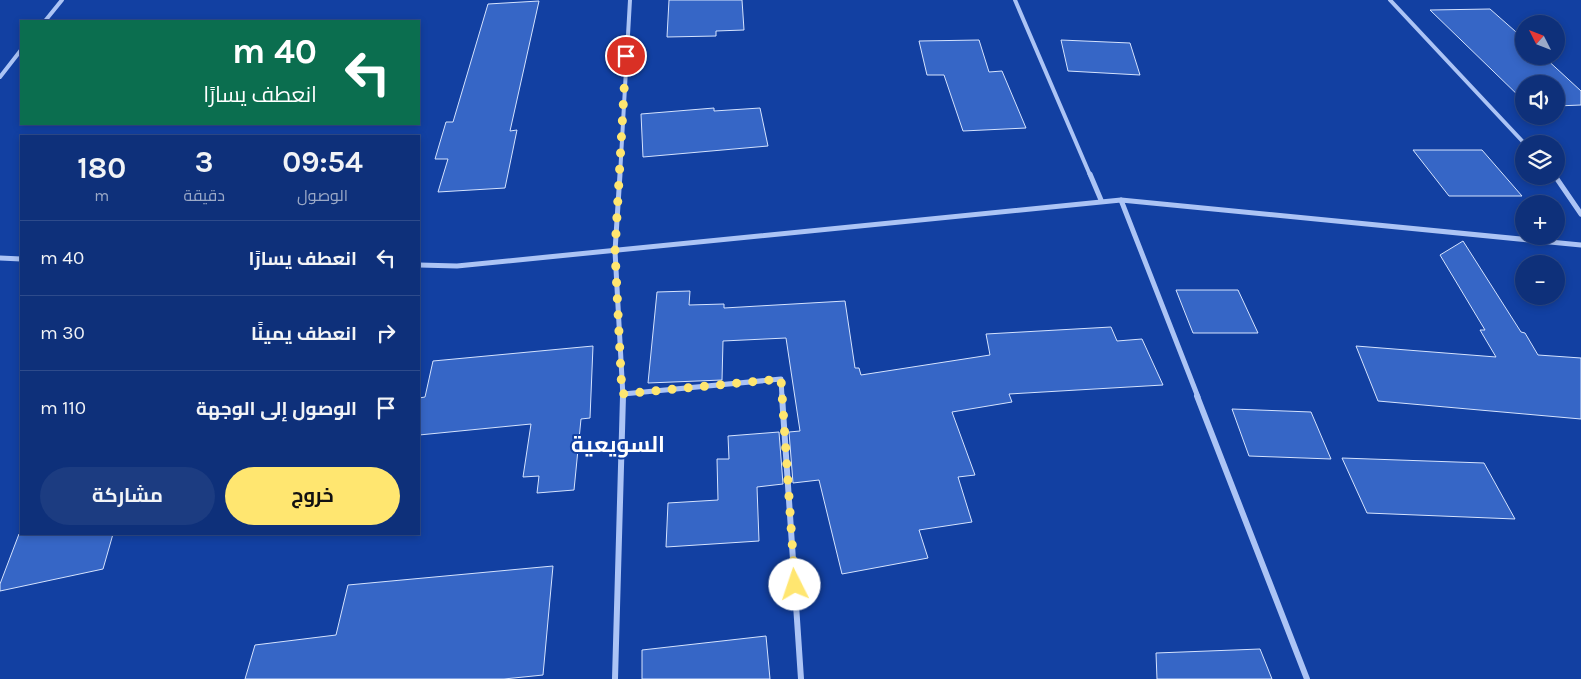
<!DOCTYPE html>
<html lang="ar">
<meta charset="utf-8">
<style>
:root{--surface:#0e307a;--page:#1c3c81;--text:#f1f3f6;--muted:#9ba9c7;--line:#2e4b8b;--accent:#ffe670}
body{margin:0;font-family:Karla,Cairo,sans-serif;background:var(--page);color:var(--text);direction:rtl;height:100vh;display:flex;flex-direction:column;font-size:19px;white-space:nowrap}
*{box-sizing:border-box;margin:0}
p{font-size:16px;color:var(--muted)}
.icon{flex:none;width:28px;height:28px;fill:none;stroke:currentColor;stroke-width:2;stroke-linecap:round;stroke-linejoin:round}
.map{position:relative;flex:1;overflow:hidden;direction:ltr}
.sheet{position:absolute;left:20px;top:135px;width:400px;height:400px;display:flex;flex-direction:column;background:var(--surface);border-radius:0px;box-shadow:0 2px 8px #0003,0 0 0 1px var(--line);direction:rtl}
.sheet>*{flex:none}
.top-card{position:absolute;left:20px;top:20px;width:400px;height:105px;border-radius:0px;box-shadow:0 2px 8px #0003,0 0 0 1px var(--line);direction:rtl;background:#0b6e4f;color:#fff;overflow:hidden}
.needle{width:32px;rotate:312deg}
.buttons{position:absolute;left:1515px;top:15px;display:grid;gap:10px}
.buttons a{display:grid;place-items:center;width:50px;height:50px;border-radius:50%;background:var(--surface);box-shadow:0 2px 8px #0003,0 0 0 1px var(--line);font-size:25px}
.pin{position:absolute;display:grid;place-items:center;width:42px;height:42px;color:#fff;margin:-21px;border:2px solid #fff;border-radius:50%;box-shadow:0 1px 5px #0007}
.me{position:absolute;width:55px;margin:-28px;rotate:356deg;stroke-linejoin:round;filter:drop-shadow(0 0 4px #0008)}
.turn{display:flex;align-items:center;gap:18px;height:105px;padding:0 20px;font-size:22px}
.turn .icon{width:65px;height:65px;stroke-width:2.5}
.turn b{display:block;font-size:35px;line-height:42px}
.eta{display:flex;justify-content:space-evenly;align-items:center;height:85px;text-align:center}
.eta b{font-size:30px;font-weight:700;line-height:35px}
.button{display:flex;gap:10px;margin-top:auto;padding:10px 20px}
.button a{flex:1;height:58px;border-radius:30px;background:var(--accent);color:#111;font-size:20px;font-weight:700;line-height:58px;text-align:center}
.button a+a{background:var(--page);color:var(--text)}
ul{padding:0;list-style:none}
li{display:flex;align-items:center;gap:15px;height:75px;padding:0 20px;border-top:1px solid var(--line)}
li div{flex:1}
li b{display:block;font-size:19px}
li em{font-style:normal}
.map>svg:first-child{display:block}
</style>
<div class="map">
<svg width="1581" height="679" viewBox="0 0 1581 679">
<rect width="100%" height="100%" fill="#1240a2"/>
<g fill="#3666c6" stroke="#d5e3fe">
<polygon points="669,0 742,0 744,30 716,31 716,36 667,37"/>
<polygon points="539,1 510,131 517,130 505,188 438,192 448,159 435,159 446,122 453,122 488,4"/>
<polygon points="1490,9 1524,39 1524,56 1543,56 1581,91 1581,105 1556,106 1556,84 1524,84 1524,101 1430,10"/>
<polygon points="979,40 989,72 1002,71 1026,128 963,131 944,75 927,75 919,41"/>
<polygon points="1061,40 1130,43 1140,75 1068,71"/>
<polygon points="714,108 714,111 760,108 768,146 643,157 641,114"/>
<polygon points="1413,150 1482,150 1522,196 1449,196"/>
<polygon points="1463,241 1521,332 1525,333 1538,355 1581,358 1581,419 1378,401 1356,346 1496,357 1480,330 1485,330 1440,255"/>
<polygon points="1176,290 1238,290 1258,333 1193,333"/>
<polygon points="690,291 689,305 724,304 724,308 845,301 855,368 859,368 861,375 990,355 986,334 1111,327 1117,341 1142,339 1163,385 1009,394 1012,402 952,412 975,475 958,477 972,522 919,530 928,558 842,574 819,480 793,483 789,432 800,431 786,338 723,341 722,380 648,383 657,292"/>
<polygon points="593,346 590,418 581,419 574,490 537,493 539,476 523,477 531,424 419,435 419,398 425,397 433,361"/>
<polygon points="1232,409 1311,412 1331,459 1249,456"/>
<polygon points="779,432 783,484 757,487 759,541 666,547 668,503 718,500 717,459 729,459 728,436"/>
<polygon points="1342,458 1484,463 1515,519 1367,513"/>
<polygon points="19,534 113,534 103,569 0,591 0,584"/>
<polygon points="553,566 543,675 504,679 245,679 255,645 336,635 348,585"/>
<polygon points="766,636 770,679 642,679 642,650"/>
<polygon points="1260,649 1272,679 1157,679 1156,653"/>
</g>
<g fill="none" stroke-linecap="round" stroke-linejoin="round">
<g stroke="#acc4f5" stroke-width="4">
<polyline points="1015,0 1090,175"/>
<polyline points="1390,0 1525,144"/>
<polyline points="45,21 62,0"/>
<polyline points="0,77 21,50"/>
<polyline points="620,175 630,0"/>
</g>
<g stroke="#acc4f5" stroke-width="5">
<polyline points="620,174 615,251 623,397"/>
<polyline points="1090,174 1101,200"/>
<polyline points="1555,176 1581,214"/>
<polyline points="1121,200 1198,397"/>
<polyline points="0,258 21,259"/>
<polyline points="419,265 457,266 1121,200 1581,245"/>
<polyline points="623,394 781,379 782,397"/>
</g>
<g stroke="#acc4f5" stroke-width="6">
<polyline points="782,396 801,679"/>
<polyline points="1197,396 1307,679"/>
<polyline points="615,679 623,396"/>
</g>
</g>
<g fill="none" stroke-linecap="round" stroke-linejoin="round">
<polyline stroke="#ffe670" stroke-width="9" stroke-dasharray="0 16.2" points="626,56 615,251 622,394 781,379 795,585"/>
</g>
<g text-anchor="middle" stroke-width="4" stroke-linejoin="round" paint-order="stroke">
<g font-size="22" font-weight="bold" fill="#fff" stroke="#1240a2">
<text x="618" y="452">السويعية</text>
</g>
</g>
</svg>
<div class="buttons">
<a><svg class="needle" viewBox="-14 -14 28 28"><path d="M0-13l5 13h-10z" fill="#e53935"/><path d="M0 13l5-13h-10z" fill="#9ba9c7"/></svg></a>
<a><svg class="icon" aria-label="sound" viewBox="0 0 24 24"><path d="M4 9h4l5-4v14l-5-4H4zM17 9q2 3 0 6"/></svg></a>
<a><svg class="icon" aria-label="layers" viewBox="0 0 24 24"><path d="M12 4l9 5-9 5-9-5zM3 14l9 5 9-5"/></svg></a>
<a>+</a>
<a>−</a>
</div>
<div class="pin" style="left:626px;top:56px;background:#d93025"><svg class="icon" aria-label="arrive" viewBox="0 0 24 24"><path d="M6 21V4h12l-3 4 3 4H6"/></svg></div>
<svg class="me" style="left:795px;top:585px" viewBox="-20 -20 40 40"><circle r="19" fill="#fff"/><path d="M0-13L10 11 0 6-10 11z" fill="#ffe670"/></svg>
<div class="top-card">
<div class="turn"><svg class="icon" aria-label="left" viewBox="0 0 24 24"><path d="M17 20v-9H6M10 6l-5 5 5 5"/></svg><div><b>40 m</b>انعطف يسارًا</div></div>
</div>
<section class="sheet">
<div class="eta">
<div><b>09:54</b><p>الوصول</p></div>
<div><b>3</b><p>دقيقة</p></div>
<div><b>180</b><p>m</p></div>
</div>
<ul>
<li><svg class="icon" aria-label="left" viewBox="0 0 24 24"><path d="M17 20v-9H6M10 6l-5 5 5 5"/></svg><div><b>انعطف يسارًا</b></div><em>40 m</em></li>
<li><svg class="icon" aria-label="right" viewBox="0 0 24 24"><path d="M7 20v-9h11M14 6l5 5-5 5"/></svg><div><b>انعطف يمينًا</b></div><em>30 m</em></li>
<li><svg class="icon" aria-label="arrive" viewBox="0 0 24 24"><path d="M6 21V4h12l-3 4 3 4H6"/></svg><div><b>الوصول إلى الوجهة</b></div><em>110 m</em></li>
</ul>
<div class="button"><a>خروج</a><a>مشاركة</a></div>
</section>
</div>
